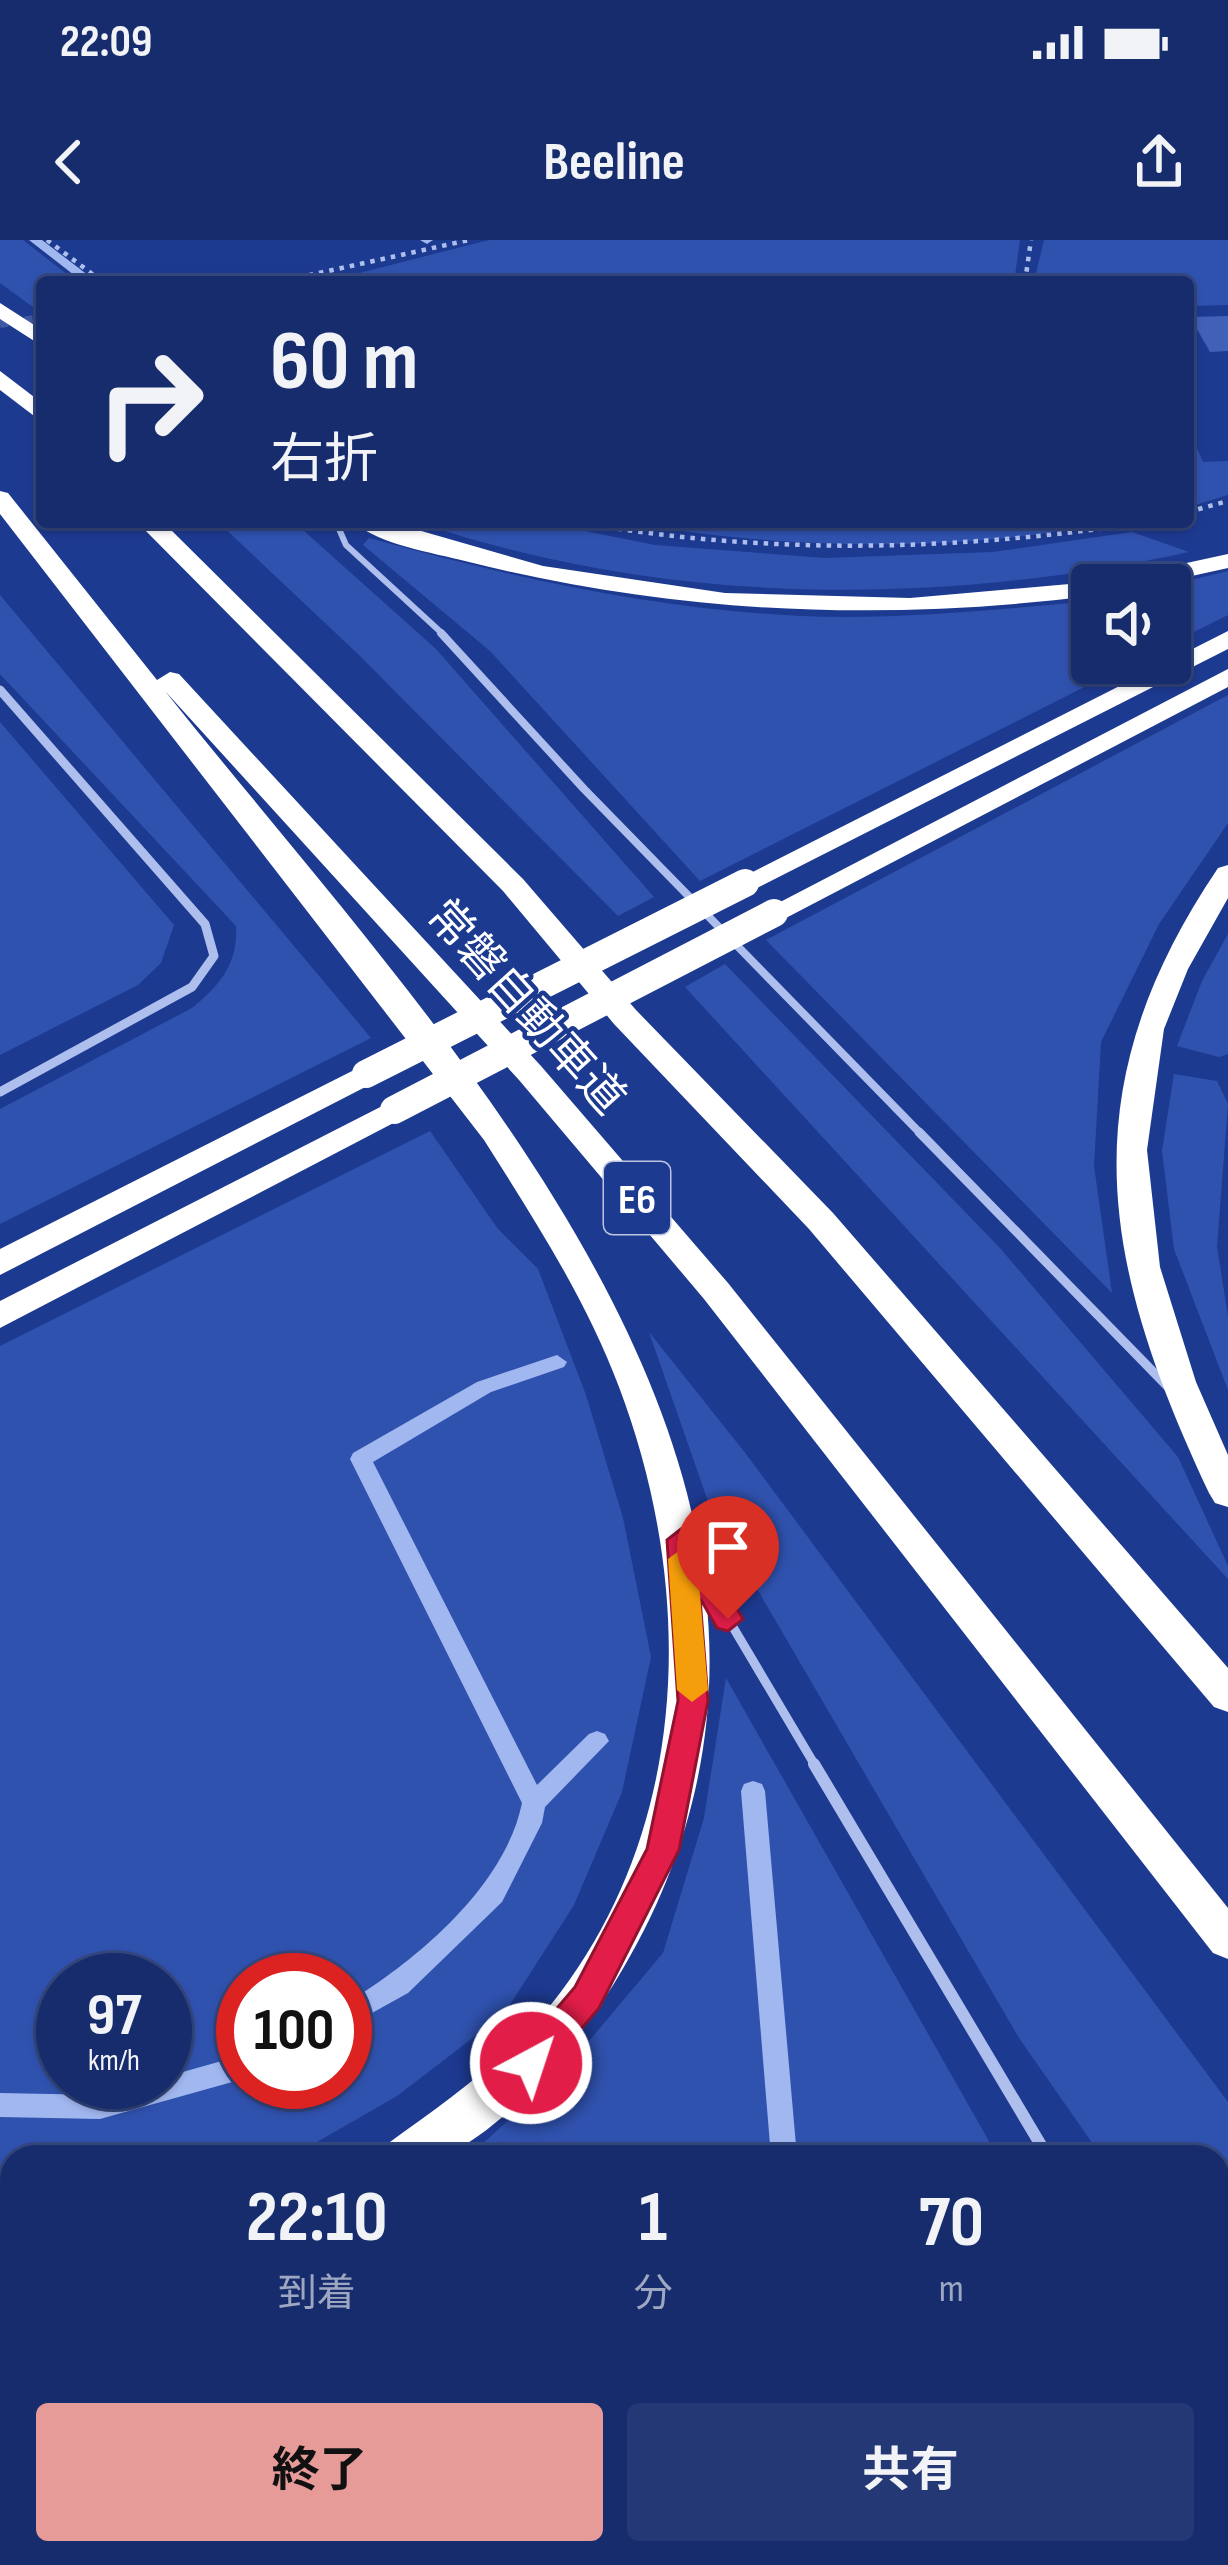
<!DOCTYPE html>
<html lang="ja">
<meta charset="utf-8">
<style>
:root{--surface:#162c6d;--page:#233875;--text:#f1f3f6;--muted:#9ea7c2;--line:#354880;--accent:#e69b98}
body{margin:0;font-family:"Sofia Sans Condensed","Noto Sans JP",sans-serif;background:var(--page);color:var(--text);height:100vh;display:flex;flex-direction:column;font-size:45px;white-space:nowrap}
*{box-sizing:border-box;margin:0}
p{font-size:39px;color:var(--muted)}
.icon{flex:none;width:66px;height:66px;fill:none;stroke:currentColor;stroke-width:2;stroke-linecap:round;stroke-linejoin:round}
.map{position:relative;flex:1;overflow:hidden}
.side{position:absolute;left:0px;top:1905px;width:1230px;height:420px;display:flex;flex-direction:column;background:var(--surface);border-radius:36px 36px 0 0;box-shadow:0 3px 9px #0004,0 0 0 3px var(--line)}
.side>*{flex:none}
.guide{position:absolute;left:36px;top:36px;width:1158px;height:252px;border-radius:12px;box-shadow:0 3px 9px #0004,0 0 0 3px var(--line);background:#162c6d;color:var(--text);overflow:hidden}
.tools{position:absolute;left:1071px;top:324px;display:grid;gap:24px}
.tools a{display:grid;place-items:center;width:120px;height:120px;border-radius:12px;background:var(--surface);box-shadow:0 3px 9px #0004,0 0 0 3px var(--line);font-size:60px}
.speed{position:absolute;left:36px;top:1713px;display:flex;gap:24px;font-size:60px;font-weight:700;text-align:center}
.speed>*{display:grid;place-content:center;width:156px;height:156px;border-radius:50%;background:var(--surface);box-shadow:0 3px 9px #0004,0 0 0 3px var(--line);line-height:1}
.speed small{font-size:30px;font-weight:400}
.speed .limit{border:18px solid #d22;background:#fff;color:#111}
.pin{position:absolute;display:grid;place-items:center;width:102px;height:102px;color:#fff;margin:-123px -51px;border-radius:50% 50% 50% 0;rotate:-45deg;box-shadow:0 0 12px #0007}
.pin .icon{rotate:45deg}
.me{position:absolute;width:132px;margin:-66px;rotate:40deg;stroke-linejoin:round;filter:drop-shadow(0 0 9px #0008)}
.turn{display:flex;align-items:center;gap:42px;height:252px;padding:0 36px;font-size:54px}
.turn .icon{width:156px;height:156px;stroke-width:2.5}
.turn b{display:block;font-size:84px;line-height:102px}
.eta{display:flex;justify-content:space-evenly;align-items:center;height:204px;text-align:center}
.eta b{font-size:72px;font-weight:700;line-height:84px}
.cta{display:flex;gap:24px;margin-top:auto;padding:24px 36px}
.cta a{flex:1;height:138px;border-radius:12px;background:var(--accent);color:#111;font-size:48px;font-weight:700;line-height:138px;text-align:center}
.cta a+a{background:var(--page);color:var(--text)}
.status{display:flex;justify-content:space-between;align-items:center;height:84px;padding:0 60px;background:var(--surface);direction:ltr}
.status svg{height:33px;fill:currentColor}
header{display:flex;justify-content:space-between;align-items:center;height:156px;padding:0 36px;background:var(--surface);font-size:54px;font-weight:700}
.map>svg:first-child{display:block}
</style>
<div class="status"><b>22:09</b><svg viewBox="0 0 49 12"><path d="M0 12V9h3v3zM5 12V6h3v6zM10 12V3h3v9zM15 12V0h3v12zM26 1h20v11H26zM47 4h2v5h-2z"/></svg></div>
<header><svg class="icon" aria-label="back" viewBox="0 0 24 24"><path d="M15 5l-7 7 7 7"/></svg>Beeline<svg class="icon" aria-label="share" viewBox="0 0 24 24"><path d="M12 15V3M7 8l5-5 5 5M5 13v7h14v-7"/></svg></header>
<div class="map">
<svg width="1228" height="2325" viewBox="0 0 1228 2325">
<rect width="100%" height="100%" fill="#1d3a91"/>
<g fill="#3052af" fill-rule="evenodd">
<polygon points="0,0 23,0 77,42 42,42 42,69 37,70 0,43"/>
<polygon points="489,0 1020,0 1014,42 324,42"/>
<polygon points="1044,0 1228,0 1228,65 1188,66 1188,42 1034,42"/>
<polygon points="1188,188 1203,222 1228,221 1228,255 1188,267"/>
<polygon points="218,282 294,282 436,409 654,657 618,676 359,415"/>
<path d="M417 282H540L655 305 825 318 993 312 1132 292 1189 312C936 367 663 366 417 282Z"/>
<path d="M629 282H1104C970 314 764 309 629 282Z"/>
<path d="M369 298C509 337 654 369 800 376 898 380 995 370 1092 361V423H1132L700 641 490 411 363 305Z"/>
<polygon points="1228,331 1228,375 1170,404 1170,345"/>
<path d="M0 355 371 798 0 984V869L192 768C220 745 238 724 236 686L0 434Z"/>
<polygon points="1228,455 1228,583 1159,684 1101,802 1094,926 1112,1053 766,700"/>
<polygon points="0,482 174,685 161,723 138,745 0,815"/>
<polygon points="1228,694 1228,814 1219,817 1177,806 1202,741"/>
<polygon points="725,724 1000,1008 1178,1217 1228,1326 1228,1339 685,747"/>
<polygon points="1174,834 1217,841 1228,864 1217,1007 1228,1076 1228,1150 1174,1009 1162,911"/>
<path d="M430 891 498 989 538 1029 586 1155 623 1278 651 1417 622 1552 574 1665 504 1774 397 1856 291 1917H12V1968L0 1967V1106ZM63 1740H165V1842H63ZM243 1740H345V1842H243Z"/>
<polygon points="649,1092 746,1214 1228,1862 1228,2097 1218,2083 1218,1917 1102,1917 1019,1798 711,1270"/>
<polygon points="726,1438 998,1917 468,1917 568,1826 663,1713 704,1578"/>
<polygon points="0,2257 12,2261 12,2313 171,2313 211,2325 0,2325"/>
<polygon points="1218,2265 1228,2280 1228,2325 591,2325 556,2313 1218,2313"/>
</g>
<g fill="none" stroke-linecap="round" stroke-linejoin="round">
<g fill="#a1b7f0" fill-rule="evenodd">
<polygon points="29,0 42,0 97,42 83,42"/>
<polygon points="420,0 433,0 427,4"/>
<path d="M557 1115 567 1122 564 1127 491 1152 373 1222 537 1545 589 1494 597 1491 605 1494 609 1501 545 1567 542 1583 502 1662 408 1753 345 1788V1764C415 1722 505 1647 522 1563L350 1219 353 1213 477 1142Z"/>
<polygon points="753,1541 762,1544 765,1551 797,1917 771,1917 741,1551 744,1544"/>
<polygon points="243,1815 243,1839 100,1879 0,1877 0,1853 100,1855 146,1842 165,1842 165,1837"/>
<polygon points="1115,2313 1150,2313 1155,2325 1120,2325"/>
</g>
</g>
<polygon fill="#4160b7" points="1228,76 1228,111 1210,112 1190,77"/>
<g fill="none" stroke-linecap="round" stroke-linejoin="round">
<polyline stroke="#3f58a2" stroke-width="8" stroke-dasharray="8 4.5" stroke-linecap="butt" points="0,84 42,78"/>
<g stroke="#aebfee" stroke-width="4.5" stroke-dasharray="4.5 6" stroke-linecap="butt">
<polyline points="47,0 103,42"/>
<polyline points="278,42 469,0"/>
<polyline points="1025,42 1031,0"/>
<polyline points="1188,272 1228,261"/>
<path d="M576 282C769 316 956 311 1149 282"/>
</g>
<polyline stroke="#aebfee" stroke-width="6" points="336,282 346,305 445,396"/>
<polyline stroke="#aebfee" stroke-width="8" points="441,393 584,549 922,895"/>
<g stroke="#aebfee" stroke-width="9">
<polyline points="919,892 1171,1150"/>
<polyline points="692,1318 816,1527"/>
</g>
<g stroke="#aebfee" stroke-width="12">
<polyline points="814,1524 1048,1917"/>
<polyline points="1218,2184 1228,2199"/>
</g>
<polyline stroke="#aebfee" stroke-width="9" points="0,450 205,684 214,716 192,747 0,852"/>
<g fill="#fff" fill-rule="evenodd">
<polygon points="0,63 42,90 42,106 0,79"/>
<polygon points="0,131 42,163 42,182 0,150"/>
<path d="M0 251 8 253 157 440 170 432 179 434 541 826 728 1043 1228 1668V1719L1213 1713 704 1059 519 840 165 451C446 804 910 1263 615 1742 579 1801 510 1885 446 1915 430 1922 401 1917 383 1917L390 1902C451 1858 514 1814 560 1753 692 1578 694 1345 619 1147 586 1059 534 979 484 900L0 274Z"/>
<polygon points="137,282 163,282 523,639 636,770 833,973 1228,1428 1228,1472 1214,1467 809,989 614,784 503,651"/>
<path d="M354 282H390L543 326 725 353 910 358 1092 342 1102 345H1092V356C879 382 674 374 465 321 434 313 377 304 354 282Z"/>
<polygon points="1228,314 1228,328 1151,345 1105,345 1108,340"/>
<polygon points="1228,391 1228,409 755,649 735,649 731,643"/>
<polygon points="1228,429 1228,447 784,679 774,682 759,673"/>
<path d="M1228 625V658L1188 729 1164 789 1147 910 1160 1027 1196 1142 1228 1215V1267L1215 1263 1209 1253C1101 1023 1068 850 1218 628Z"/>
<polygon points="366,824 377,827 382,834 377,841 0,1035 0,1009"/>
<polygon points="394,860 410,870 405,877 0,1088 0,1061"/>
<polygon points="0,2009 12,2010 12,2056 0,2055"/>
<polygon points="0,2173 12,2177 12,2227 0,2223"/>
<polygon points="363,2313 448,2313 453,2325 368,2325"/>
</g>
<g stroke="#fff" stroke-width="28">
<polyline points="366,834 745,643"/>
<polyline points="394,870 774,673"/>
</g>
</g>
<polygon fill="#e11d48" stroke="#92132f" stroke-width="3" points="681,1289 691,1293 743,1379 728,1391 717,1388 700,1358 708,1461 679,1610 599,1768 543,1834 531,1839 519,1834 514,1823 519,1813 575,1747 647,1609 678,1461 667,1300"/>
<polygon fill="#f59e0b" points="683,1308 697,1319 708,1450 692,1462 677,1450 668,1319"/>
<g text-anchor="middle" stroke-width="9" stroke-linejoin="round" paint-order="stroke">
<rect fill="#1d3a91" stroke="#bbc4de" stroke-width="3" x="604" y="922" width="66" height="72" rx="9"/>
<g font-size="42" font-weight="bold" fill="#fff">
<text x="637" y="973">E6</text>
</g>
<g font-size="45" fill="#fff" stroke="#1d3a91">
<text transform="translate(527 766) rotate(48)" y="16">常磐自動車道</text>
</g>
</g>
</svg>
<div class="tools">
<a><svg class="icon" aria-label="sound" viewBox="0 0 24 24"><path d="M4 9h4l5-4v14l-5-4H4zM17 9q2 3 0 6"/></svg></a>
</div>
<div class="speed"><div>97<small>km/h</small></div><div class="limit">100</div></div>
<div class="pin" style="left:728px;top:1379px;background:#d93025"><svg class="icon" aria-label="arrive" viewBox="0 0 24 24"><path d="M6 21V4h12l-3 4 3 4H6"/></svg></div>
<svg class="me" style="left:531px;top:1823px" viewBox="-20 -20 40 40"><circle r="17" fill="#e11d48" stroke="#fff" stroke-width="3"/><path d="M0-11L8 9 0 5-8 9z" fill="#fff"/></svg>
<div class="guide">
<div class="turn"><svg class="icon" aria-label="right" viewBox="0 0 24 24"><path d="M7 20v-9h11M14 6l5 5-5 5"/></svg><div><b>60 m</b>右折</div></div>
</div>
<section class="side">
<div class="eta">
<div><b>22:10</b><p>到着</p></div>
<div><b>1</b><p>分</p></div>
<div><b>70</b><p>m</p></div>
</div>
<div class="cta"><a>終了</a><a>共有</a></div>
</section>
</div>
